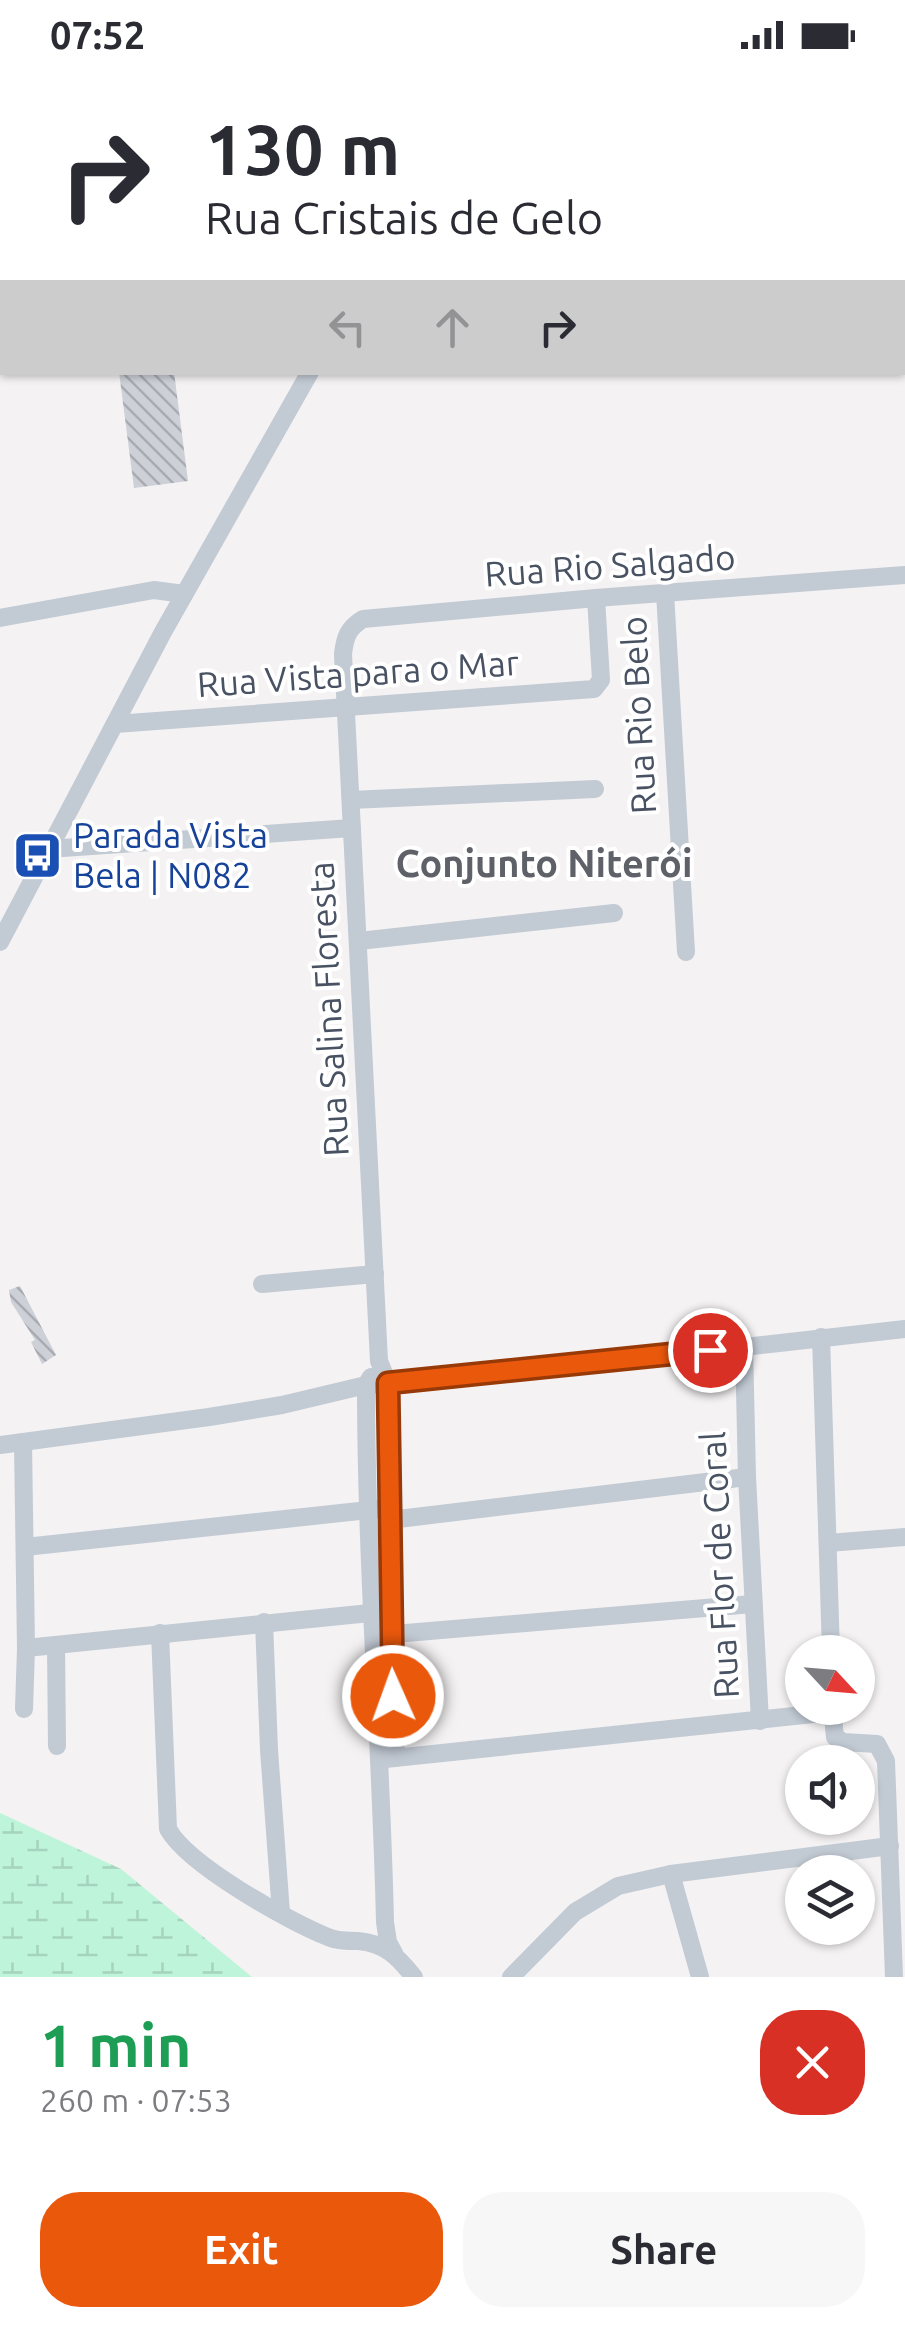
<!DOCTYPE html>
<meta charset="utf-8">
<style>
:root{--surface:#fff;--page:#f7f7f7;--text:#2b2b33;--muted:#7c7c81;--accent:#ea580c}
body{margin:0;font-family:Ubuntu,sans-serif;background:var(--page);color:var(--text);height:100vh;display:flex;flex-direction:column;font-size:38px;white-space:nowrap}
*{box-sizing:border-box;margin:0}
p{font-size:32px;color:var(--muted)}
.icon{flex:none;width:55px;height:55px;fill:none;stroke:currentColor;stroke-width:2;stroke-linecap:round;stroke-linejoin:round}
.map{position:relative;height:1907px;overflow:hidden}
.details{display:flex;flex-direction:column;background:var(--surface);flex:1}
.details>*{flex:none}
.hud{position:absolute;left:0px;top:0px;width:905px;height:305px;box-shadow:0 2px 8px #0004;background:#fff;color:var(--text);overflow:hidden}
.needle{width:65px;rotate:116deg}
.buttons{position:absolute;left:785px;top:1565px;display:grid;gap:20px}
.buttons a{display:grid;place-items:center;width:90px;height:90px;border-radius:50%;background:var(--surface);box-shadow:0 2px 8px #0004;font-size:50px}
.pin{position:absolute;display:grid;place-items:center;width:85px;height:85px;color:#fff;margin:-42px;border:5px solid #fff;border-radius:50%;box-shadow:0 2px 10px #0007}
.me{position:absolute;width:110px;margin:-55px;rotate:358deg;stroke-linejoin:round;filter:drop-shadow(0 0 8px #0008)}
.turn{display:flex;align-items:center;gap:35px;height:210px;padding:0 40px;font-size:45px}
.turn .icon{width:130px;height:130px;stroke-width:2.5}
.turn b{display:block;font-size:70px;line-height:85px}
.lanes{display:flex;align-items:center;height:95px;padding:0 40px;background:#0003;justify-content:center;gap:50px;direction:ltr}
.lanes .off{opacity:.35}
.round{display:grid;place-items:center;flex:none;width:105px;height:105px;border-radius:40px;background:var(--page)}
.head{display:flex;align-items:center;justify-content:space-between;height:170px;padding:0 40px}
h1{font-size:60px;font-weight:700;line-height:75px;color:#1e9e55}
.primary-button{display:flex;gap:20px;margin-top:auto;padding:20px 40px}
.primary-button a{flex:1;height:115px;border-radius:40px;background:var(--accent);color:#fff;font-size:40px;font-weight:700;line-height:115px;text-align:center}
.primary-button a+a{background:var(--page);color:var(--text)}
.status{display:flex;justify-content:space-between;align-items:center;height:70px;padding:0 50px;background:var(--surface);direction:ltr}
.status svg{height:28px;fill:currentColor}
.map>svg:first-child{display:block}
</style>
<div class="status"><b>07:52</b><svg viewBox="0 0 49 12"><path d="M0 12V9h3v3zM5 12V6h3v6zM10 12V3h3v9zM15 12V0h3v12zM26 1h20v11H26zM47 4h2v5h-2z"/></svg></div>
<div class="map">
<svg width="905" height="1907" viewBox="0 0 905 1907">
<defs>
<pattern id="wetland-marsh" width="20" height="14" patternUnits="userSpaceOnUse" patternTransform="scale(2.5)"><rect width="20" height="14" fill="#bef4da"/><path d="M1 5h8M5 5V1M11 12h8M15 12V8" fill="none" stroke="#a5d3be"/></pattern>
<pattern id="building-back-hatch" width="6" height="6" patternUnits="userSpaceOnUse" patternTransform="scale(2.5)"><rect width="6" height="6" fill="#ced0d8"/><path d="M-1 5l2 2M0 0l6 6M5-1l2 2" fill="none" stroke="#a9abb3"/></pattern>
</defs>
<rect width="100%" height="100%" fill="#f4f2f2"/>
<polygon fill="url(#wetland-marsh)" points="0,1743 121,1799 252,1907 0,1907"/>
<g fill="url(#building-back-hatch)">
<polygon points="119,302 174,302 188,411 134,418"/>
<polygon points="20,1216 56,1285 42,1294 31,1272 35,1270 11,1232 9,1220"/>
</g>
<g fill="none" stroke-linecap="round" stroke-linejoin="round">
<g stroke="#c2cad4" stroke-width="18">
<polyline points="377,0 377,2"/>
<polyline points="484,2 485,0"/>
<polyline points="665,523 686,882"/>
<polyline points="0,548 154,520 184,524"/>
<polyline points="115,654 594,619 601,610 596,528"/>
<polyline points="351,730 595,719"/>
<polyline points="48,779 352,758"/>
<polyline points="359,871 614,843"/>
<polyline points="0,872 163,562 310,302"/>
<polyline points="262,1214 375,1204"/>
<polyline points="821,1267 831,1582"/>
<polyline points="744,1276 747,1407 760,1651"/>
<path d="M371 1307 366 1315C366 1494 381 1673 385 1852L388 1872 394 1883"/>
<polyline points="23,1372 26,1578 24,1639"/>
<polyline points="0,1375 209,1347 282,1335 366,1315 502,1304 905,1259"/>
<polyline points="390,1450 747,1407"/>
<polyline points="828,1473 905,1467"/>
<polyline points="25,1477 378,1439"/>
<polyline points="264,1552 269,1680 281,1843"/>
<path d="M160 1563 168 1759C188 1795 288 1851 328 1867 337 1871 348 1871 358 1871 385 1873 398 1887 414 1907"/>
<polyline points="382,1565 753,1534"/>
<polyline points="56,1575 57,1676"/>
<polyline points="26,1578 370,1543"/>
<polyline points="832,1638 835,1667 843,1672 877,1674 886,1691 894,1907"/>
<path d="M396 1688 390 1564 388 1313 379 1291 343 584C345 567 348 558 363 549L596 528 905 505"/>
<polyline points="385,1689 832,1642"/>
<polyline points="671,1804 700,1907"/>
<polyline points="511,1907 575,1842 618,1816 671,1804 890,1776"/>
</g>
</g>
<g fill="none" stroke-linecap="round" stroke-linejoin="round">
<defs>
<polyline id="route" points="393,1626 388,1313 710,1280"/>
</defs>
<use href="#route" stroke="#983908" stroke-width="25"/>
<use href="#route" stroke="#ea580c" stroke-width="18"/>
</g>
<defs>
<symbol id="bus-square" viewBox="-11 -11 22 22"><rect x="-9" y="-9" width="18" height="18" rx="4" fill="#1a4fb4" stroke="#fff"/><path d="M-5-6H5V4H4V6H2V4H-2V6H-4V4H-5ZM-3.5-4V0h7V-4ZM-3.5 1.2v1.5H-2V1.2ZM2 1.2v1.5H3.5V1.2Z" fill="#fff"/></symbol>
</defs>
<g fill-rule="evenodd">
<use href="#bus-square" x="10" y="758" width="55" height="55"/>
</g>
<g text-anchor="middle" stroke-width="8" stroke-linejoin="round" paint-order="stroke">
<g font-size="35" fill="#485262" stroke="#fff">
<text transform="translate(610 496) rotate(-4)" y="12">Rua Rio Salgado</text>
<text transform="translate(358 604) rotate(-4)" y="12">Rua Vista para o Mar</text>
<text transform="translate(639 645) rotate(-93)" y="12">Rua Rio Belo</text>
<text transform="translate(329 939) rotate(-93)" y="12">Rua Salina Floresta</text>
<text transform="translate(720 1495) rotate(-93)" y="12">Rua Flor de Coral</text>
</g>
<g font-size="35" fill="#164399" stroke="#fff" text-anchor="start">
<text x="73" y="778">Parada Vista<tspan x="73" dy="40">Bela | N082</tspan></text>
</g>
<g font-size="38" font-weight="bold" fill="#5e6168" stroke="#fff">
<text x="544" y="807">Conjunto Niterói</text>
</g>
</g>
</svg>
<div class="buttons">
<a><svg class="needle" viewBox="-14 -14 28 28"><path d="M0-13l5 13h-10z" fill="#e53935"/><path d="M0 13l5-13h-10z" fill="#7c7c81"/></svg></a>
<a><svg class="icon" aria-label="sound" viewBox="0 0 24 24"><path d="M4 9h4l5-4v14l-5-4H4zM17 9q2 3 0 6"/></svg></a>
<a><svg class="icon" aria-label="layers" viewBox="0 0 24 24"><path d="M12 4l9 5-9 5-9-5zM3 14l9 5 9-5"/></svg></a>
</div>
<div class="pin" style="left:710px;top:1280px;background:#d93025"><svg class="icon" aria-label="arrive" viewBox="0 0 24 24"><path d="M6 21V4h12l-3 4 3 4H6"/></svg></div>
<svg class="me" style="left:393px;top:1626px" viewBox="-20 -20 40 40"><circle r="17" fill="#ea580c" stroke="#fff" stroke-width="3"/><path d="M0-11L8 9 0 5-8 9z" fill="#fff"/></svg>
<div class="hud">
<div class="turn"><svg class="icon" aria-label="right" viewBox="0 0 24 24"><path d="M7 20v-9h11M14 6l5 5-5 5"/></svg><div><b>130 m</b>Rua Cristais de Gelo</div></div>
<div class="lanes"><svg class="icon off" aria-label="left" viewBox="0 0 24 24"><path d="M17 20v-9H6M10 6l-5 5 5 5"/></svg><svg class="icon off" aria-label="ahead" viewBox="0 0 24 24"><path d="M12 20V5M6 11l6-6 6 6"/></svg><svg class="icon" aria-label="right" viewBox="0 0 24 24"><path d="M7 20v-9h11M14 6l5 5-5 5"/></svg></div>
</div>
</div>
<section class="details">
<div class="head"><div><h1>1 min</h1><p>260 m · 07:53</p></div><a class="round" style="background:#d93025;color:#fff"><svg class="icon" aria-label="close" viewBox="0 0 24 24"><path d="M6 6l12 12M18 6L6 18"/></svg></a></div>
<div class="primary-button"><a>Exit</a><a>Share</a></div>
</section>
